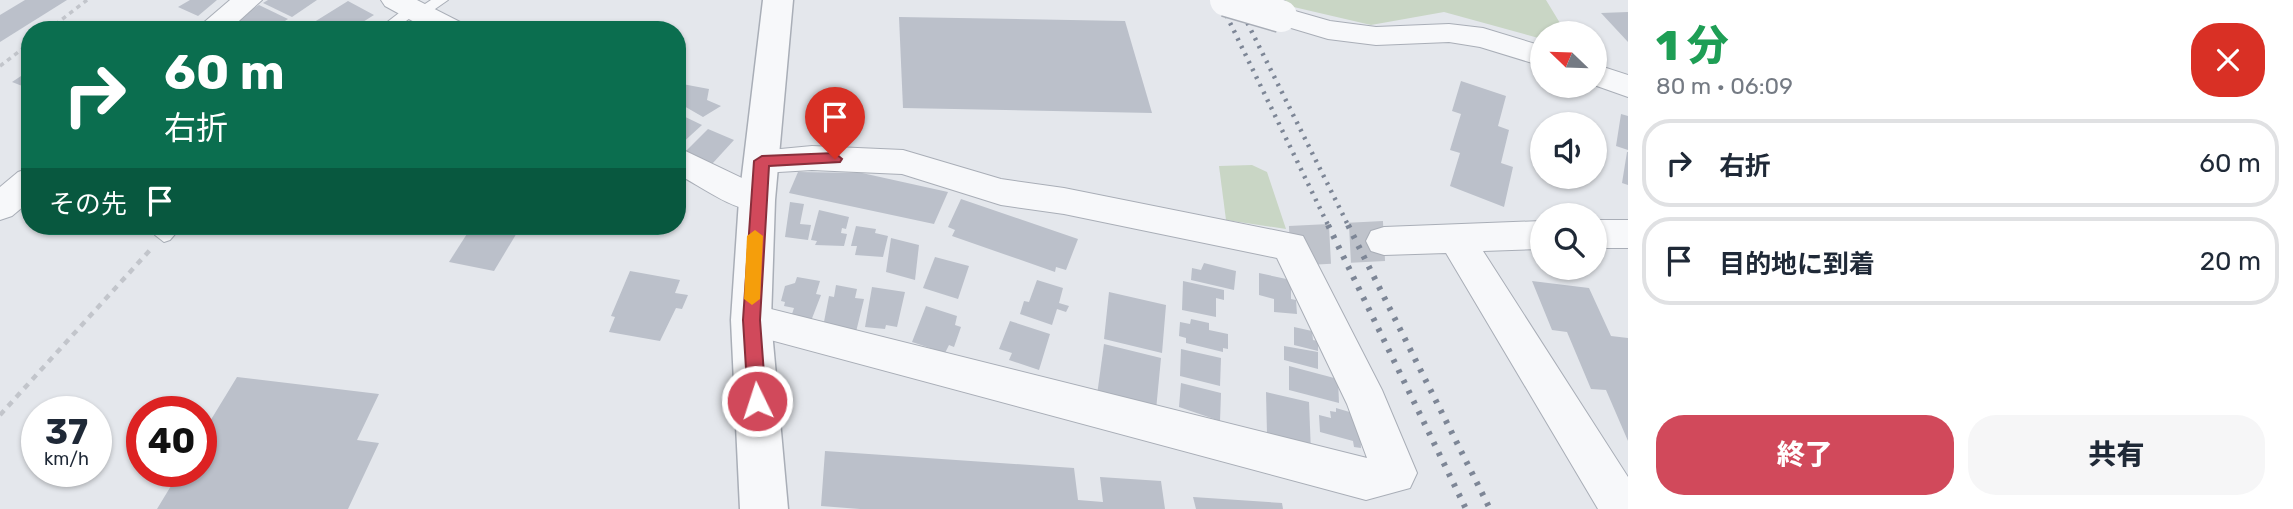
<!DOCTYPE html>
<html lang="ja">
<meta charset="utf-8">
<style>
:root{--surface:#fff;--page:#f6f6f7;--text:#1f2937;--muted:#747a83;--line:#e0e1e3;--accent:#d1495b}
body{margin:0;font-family:Rubik,"Noto Sans JP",sans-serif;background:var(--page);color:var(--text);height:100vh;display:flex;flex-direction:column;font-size:26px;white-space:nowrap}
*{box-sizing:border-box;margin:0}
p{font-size:23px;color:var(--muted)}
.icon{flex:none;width:38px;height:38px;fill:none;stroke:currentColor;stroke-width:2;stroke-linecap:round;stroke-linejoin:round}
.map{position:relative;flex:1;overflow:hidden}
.details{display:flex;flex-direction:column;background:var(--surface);width:665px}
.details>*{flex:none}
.hud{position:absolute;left:21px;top:21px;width:665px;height:214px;border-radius:28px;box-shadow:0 2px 5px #0004;background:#0b6e4f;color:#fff;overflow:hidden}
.needle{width:46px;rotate:293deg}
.buttons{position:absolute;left:1530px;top:21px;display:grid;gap:14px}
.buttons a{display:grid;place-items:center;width:77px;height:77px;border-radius:50%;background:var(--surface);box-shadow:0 2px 5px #0004;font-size:35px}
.speed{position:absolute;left:21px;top:396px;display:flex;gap:14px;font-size:35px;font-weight:700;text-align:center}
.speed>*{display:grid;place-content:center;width:91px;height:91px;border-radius:50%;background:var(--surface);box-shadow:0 2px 5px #0004;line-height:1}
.speed small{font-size:18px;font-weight:400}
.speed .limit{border:10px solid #d22;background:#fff;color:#111}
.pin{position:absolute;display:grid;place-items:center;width:60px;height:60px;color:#fff;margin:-72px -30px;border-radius:50% 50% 50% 0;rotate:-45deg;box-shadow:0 0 7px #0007}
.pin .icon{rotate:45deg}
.me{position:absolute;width:77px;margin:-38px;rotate:356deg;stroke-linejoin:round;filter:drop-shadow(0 0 5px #0008)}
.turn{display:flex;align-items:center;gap:24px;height:147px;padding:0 28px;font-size:32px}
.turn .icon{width:91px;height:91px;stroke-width:2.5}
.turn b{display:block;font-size:49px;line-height:60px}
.then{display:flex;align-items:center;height:66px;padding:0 28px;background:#0003;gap:14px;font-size:26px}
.round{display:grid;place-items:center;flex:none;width:74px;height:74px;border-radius:28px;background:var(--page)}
.summary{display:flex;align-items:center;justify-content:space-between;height:119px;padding:0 28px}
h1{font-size:42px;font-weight:800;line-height:52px;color:#1e9e55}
.button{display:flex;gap:14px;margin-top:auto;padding:14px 28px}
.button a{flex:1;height:80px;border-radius:28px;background:var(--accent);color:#fff;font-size:28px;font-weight:800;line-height:80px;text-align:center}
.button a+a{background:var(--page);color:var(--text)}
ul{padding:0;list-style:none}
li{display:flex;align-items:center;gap:21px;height:88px;margin:0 14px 10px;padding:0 14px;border:4px solid var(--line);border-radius:28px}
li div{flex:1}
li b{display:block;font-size:26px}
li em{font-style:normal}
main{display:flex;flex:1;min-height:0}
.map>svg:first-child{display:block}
</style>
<main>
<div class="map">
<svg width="1628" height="509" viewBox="0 0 1628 509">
<rect width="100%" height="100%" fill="#e4e7ec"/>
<g fill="#c9d6c5">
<polygon points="1263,0 1546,0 1566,33 1542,33 1542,39 1444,12 1371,25"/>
<polygon points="1252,165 1267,172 1286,229 1226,220 1219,166"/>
</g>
<g fill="#bbc0ca">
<polygon points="25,0 67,0 0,42 0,15"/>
<polygon points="190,0 217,0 198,16 178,7"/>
<polygon points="268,0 317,0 292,17 263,3"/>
<polygon points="348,1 374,15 358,25 364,27 360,30 321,30 311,24"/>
<polygon points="259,5 288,19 271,30 232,30 224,26"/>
<polygon points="1628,12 1628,42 1601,13"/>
<polygon points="899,17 1125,21 1152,113 903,108"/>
<polygon points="30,70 30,89 12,82"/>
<polygon points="1461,81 1506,96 1498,126 1509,130 1501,163 1513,167 1504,207 1450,186 1460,153 1450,150 1461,114 1452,111"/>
<polygon points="677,83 709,89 707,100 721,106 703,117 677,102"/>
<polygon points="677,113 702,125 679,146 677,145"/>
<polygon points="1621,114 1628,116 1628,150 1616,146"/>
<polygon points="708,129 734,140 712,164 685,152"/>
<polygon points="1627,152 1628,152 1628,185 1622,183"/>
<polygon points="798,172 862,173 948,192 934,224 789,193"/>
<polygon points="961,199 1078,239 1066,270 1056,267 1055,272 952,236 955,230 948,227"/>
<polygon points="790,202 804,204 800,224 811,225 808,240 785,237"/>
<polygon points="819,210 849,217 846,229 842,228 841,233 847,234 844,246 815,245 817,241 811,240"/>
<polygon points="472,226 521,226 494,271 449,262"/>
<polygon points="856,226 876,229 875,233 888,236 883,257 855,255 857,246 851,246"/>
<polygon points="891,238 919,245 915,280 886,272"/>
<polygon points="935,257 969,266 958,299 923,288"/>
<polygon points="1204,263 1236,271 1234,290 1191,280 1192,268 1201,270"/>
<polygon points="630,271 680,280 675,293 688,295 682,309 676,308 660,341 609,332 615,317 611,316"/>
<polygon points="1259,273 1291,280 1291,299 1296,300 1297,314 1274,312 1274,299 1259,295"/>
<polygon points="797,277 820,281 816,294 821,295 811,321 796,319 797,315 792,314 794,308 784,306 785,302 781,301 785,286 795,283"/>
<polygon points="1037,280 1063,288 1059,303 1069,306 1066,312 1057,309 1052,325 1020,314 1024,301 1029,302"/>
<polygon points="1183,281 1224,290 1224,300 1216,298 1216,317 1182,310"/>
<polygon points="1532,281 1589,288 1611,336 1628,338 1628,441 1606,390 1591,389 1567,332 1552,330"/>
<polygon points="836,285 857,289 855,298 864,299 856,332 823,327 829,296 834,297"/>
<polygon points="872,287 905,292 897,327 886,325 885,329 865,327"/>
<polygon points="1109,292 1166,305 1162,353 1104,339"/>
<polygon points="926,306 957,316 955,325 961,327 954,347 949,345 945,353 912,342"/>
<polygon points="1191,319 1209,323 1209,330 1228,334 1228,349 1223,348 1223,352 1186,343 1186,338 1179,336 1180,322 1190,324"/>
<polygon points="1010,321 1050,334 1039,370 1009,360 1012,353 999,349"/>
<polygon points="1294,327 1312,331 1313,340 1318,341 1318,351 1294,345"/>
<polygon points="1104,344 1161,358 1156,410 1097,395"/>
<polygon points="1284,346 1318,352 1318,369 1284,360"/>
<polygon points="1181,349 1221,358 1220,386 1180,376"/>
<polygon points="1289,366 1338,379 1339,403 1289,390"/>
<polygon points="237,377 379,394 357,440 379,443 348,509 157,509 180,471 201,471 201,436"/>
<polygon points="1181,383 1221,393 1220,421 1179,407"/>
<polygon points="1266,392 1309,402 1311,453 1267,434"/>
<polygon points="1336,408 1353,413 1354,424 1360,426 1361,448 1354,447 1353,441 1320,432 1319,415 1331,418 1330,411 1336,412"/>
<polygon points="825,451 1074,468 1078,500 1103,502 1100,477 1161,481 1165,509 860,509 821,506"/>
<polygon points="1193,497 1282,503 1283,509 1196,509"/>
</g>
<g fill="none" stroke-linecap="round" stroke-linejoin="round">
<polyline stroke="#bfc3cb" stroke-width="40" stroke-dasharray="40 20" stroke-linecap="butt" points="1290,246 1384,241"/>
<defs>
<g id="service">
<polygon points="431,0 448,0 425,16 414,15 394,30 377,30 408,6 419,8"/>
<polygon points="163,226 182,226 170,240 164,242 155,235"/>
</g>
<g id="minor">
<polygon points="230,0 262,0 229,30 195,30"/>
<polygon points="381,0 417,0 462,23 467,30 429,30 385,6"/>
<polygon points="1281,7 1330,21 1376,27 1449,24 1483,28 1542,46 1542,66 1480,47 1449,42 1376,45 1328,39 1271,22 1266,16 1271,10"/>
<polygon points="1594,64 1628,75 1628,97 1594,85"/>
<polygon points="812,146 903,150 1001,179 1064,188 1303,236 1382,390 1417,473 1410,488 1366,500 737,331 732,320 737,309 751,304 1367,458 1347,404 1277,258 1064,214 1001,205 902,174 812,170 762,173 750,170 745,161 750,152"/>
<path d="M677 147 769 191 775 200 769 209C741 218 703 187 677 174Z"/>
<polygon points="30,168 30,201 12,216 0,220 0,187 18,172"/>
<rect x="1594" y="220" width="34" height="28"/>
<polygon points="1542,221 1542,249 1483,251 1628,477 1628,509 1598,509 1446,253 1384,255 1371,251 1366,241 1371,231 1384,227"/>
</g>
<polygon id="tertiary" points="763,0 793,0 775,200 771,320 788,509 740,509 731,320 739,200"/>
</defs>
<use href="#service" stroke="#a9aeb7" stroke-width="2"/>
<use href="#minor" stroke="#a9aeb7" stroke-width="2"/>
<use href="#tertiary" stroke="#a9aeb7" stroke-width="3"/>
<g stroke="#c2c5cb" stroke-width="3.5" stroke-dasharray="4.5 4.5" stroke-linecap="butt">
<polyline points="48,30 87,0"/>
<polyline points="0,66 30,43"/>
</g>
<polyline stroke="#c2c5cb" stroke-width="4.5" stroke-dasharray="6 6" stroke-linecap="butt" points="0,415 150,250"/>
<use href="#service" fill="#f7f8fa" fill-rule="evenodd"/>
<use href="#minor" fill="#f7f8fa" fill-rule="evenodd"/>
<use href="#tertiary" fill="#f7f8fa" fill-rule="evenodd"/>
<g stroke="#7d8696" stroke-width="4.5" stroke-dasharray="2.5 6" stroke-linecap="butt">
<polyline points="1219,0 1329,227"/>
<polyline points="1236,0 1349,227"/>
</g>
<g stroke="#7d8696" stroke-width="6" stroke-dasharray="3.5 8" stroke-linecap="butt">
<polyline points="1328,225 1466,509"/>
<polyline points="1348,225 1490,509"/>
</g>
<defs>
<polyline id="minor-bridge" points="1226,0 1281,16"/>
</defs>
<use href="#minor-bridge" stroke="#a9aeb7" stroke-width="35" stroke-linecap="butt"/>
<use href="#minor-bridge" stroke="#f7f8fa" stroke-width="32"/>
</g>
<polygon fill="#d1495b" stroke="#882f3b" stroke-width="2" points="835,153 842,159 840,162 769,166 760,320 766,401 763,407 757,409 750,407 748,401 743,320 754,161 762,156"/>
<polygon fill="#f59e0b" points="755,230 763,236 760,299 752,305 744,299 747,236"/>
</svg>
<div class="buttons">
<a><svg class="needle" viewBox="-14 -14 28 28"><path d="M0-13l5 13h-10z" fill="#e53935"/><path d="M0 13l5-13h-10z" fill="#747a83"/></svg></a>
<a><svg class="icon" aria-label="sound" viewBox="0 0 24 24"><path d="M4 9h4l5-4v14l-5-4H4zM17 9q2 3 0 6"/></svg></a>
<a><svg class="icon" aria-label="search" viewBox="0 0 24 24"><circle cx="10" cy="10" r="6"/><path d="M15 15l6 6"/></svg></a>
</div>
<div class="speed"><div>37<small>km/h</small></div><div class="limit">40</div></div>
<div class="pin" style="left:835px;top:159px;background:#d93025"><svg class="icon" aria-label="arrive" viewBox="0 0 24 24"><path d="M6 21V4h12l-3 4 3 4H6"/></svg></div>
<svg class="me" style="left:757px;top:401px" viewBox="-20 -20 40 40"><circle r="17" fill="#d1495b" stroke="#fff" stroke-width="3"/><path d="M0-11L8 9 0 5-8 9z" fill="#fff"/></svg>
<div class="hud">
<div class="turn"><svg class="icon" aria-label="right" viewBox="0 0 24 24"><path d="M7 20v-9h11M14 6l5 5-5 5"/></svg><div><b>60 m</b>右折</div></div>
<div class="then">その先<svg class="icon" aria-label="arrive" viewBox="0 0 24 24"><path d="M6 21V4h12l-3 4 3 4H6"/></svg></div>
</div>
</div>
<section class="details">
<div class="summary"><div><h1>1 分</h1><p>80 m · 06:09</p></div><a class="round" style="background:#d93025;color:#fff"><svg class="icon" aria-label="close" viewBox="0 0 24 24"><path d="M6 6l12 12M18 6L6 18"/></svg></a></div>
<ul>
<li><svg class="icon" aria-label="right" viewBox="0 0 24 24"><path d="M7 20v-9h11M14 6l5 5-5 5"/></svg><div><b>右折</b></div><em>60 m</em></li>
<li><svg class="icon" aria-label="arrive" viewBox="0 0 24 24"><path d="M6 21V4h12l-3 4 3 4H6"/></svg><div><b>目的地に到着</b></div><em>20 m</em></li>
</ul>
<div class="button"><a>終了</a><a>共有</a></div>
</section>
</main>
